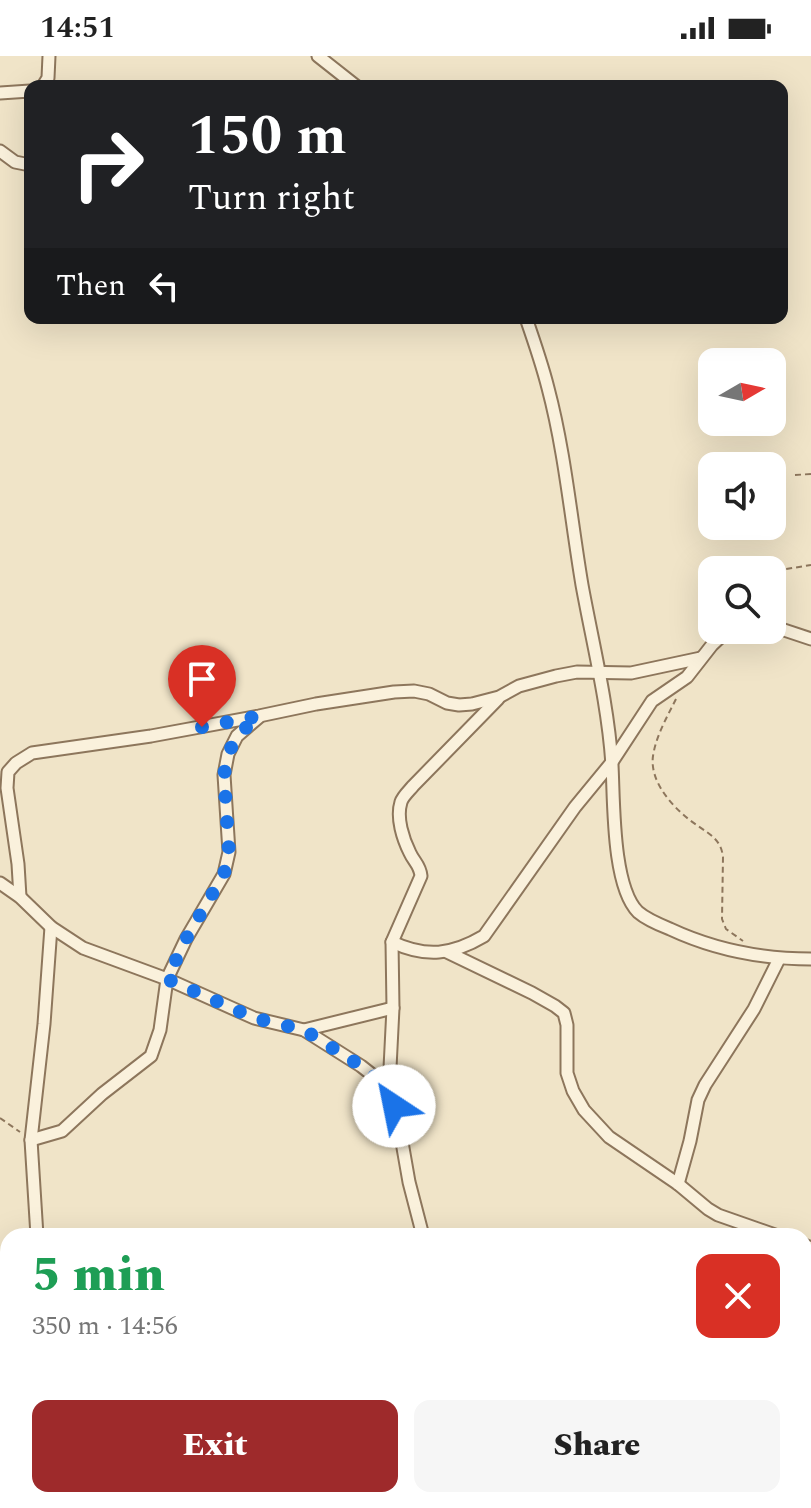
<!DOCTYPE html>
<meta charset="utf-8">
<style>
:root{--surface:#fff;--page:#f6f6f6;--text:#222;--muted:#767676;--accent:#9e2a2b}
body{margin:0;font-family:Spectral,serif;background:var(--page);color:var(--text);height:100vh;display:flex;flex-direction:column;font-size:30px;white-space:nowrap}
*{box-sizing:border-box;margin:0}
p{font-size:26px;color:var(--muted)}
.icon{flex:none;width:44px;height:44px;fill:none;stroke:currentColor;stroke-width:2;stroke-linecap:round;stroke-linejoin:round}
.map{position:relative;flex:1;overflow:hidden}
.drawer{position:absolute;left:0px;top:1172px;width:812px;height:280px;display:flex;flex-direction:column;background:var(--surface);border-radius:24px 24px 0 0;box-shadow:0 8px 32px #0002}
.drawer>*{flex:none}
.guide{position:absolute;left:24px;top:24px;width:764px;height:244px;border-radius:16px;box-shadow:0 8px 32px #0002;background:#202124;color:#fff;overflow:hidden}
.needle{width:52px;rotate:81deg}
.fabs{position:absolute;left:698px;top:292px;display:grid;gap:16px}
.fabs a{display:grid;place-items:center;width:88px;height:88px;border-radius:16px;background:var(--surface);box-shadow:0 8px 32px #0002;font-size:40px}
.pin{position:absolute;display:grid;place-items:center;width:68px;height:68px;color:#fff;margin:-82px -34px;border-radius:50% 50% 50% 0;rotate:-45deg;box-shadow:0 0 8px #0007}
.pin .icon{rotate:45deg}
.me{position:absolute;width:88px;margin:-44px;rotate:326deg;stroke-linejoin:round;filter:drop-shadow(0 0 6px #0008)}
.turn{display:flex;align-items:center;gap:28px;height:168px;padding:0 32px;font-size:36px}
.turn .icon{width:104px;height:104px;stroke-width:2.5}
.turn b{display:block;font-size:56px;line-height:68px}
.then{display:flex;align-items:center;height:76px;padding:0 32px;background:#0003;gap:16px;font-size:30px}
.round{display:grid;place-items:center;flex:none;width:84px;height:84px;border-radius:16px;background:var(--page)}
.headline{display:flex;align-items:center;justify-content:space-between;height:136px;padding:0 32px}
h1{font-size:48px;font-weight:800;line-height:60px;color:#1e9e55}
.action{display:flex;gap:16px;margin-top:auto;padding:16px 32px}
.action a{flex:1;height:92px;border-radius:16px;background:var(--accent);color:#fff;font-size:32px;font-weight:800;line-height:92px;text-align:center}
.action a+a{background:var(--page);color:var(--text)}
.status{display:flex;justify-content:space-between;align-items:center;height:56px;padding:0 40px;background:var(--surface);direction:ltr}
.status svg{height:22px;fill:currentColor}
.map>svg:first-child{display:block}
</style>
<div class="status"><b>14:51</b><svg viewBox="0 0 49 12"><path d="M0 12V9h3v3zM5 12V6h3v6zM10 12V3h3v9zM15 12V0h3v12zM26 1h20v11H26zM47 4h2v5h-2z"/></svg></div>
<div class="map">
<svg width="811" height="1452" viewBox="0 0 811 1452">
<rect width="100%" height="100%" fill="#f0e4c8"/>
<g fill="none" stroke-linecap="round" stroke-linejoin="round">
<defs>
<g id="street">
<polyline points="318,0 356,30"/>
<polyline points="43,30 48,22 49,0"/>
<polyline points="0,37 30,35"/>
<polyline points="0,95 15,106 30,109"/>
<path d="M526 262C534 285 542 308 548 332 565 396 571 464 582 529 593 589 608 648 612 709 614 745 612 830 638 856 646 863 660 869 670 873 715 894 761 903 811 903"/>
<polyline points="772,570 811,583"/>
<polyline points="0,827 20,841 51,871 83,892 167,923 254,962 304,974 361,1010 389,1032 399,1069 409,1126 423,1180"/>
<polyline points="20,841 18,808 7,732 8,716 16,707 32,697 151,680 259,660 316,648 394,636 414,635 429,638 447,647 459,649 472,648 499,641 519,630 556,620 577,616 631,617 701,602"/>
<path d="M392 886C426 902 452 899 484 880L575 751 612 706 652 645 687 621 712 589 728 574"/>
<polyline points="447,896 532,937 555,950 564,957 567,969 567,1017 573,1035 584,1054 609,1081 678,1128 708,1153 718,1159 778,1180"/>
<polyline points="304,974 393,952"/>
<path d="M389 1032 393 952 392 886 421 820C420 809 414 806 410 797 403 783 396 762 401 746 403 740 409 735 413 730L498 643"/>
<polyline points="31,1084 62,1075 102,1038 151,1000 160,974 167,923 186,883 224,818 229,796 224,719 228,698 237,680 259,661"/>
<polyline points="678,1128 690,1085 698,1044 705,1029 754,953 779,903"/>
<polyline points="37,1180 31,1084 44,968 51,871"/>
<polyline points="804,1189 811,1192"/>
<polyline points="0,1418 8,1399"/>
<polyline points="337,1444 362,1452"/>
<polyline points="484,1444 523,1451"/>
<polyline points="414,1452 462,1444"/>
</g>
</defs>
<use href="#street" stroke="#8d765c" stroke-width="15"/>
<g stroke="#8d765c" stroke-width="2" stroke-dasharray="6 4" stroke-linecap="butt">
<polyline points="795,419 811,418"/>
<polyline points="772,527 786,513 811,509"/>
<path d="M676 643C667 661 656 680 653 700 649 728 677 756 698 770 711 779 721 784 723 801L722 863 726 873 743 885"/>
<polyline points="0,1062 20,1076"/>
<polyline points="103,1444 114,1452"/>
<polyline points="140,1452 157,1444"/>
</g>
<use href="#street" stroke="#faf1dc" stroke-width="11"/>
</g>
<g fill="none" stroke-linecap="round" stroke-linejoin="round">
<polyline stroke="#1a73e8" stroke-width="14" stroke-dasharray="0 25.2" points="202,671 259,660 237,680 228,698 224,719 229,796 224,818 186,883 167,923 254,962 304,974 361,1010 389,1032 394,1050"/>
</g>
</svg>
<div class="fabs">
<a><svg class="needle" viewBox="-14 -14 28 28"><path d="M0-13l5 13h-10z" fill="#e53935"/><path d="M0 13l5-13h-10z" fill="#767676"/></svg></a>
<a><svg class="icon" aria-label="sound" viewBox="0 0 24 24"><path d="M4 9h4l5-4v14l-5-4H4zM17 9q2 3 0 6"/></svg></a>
<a><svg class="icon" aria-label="search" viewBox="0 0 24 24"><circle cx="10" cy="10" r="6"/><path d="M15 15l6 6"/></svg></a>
</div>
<div class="pin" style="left:202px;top:671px;background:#d93025"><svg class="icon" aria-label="arrive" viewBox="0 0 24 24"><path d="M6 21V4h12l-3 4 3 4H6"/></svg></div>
<svg class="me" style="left:394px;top:1050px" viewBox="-20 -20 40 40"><circle r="19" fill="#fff"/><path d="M0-13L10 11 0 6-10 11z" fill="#1a73e8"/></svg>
<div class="guide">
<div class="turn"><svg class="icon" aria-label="right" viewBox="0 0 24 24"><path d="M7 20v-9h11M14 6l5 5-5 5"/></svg><div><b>150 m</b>Turn right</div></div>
<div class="then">Then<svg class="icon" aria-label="left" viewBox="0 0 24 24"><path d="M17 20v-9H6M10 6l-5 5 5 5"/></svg></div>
</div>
<section class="drawer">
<div class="headline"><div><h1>5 min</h1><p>350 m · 14:56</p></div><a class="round" style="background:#d93025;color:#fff"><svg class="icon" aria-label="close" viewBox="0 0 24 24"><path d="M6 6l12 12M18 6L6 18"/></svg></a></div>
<div class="action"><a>Exit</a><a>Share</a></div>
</section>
</div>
